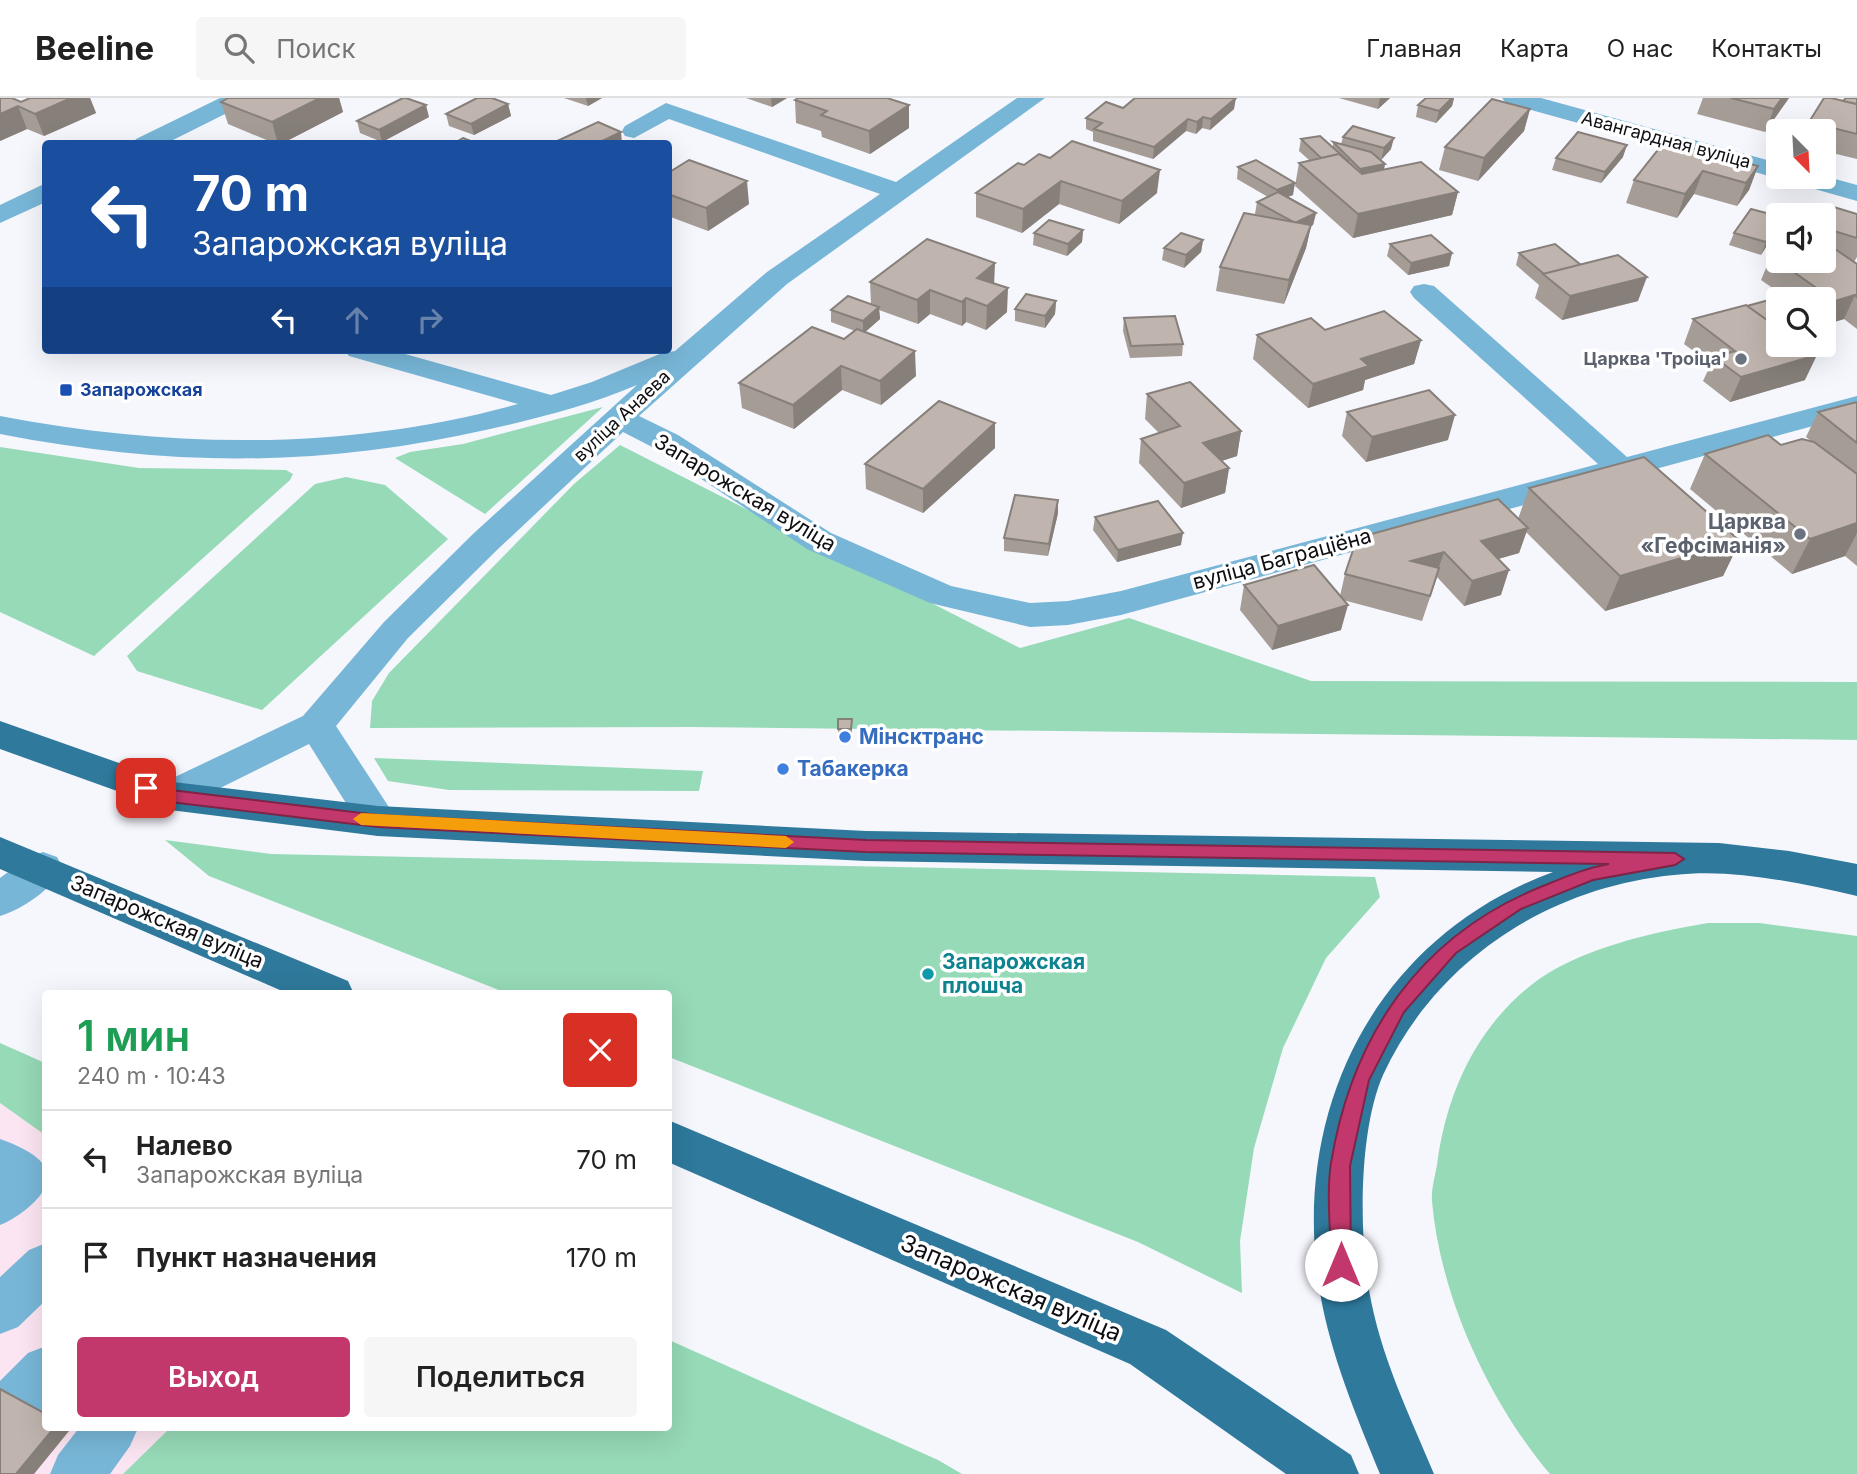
<!DOCTYPE html>
<html lang="ru">
<meta charset="utf-8">
<style>
:root{--surface:#fff;--page:#f6f6f6;--text:#222;--muted:#767676;--line:#e0e0e0;--accent:#c3386c}
body{margin:0;font-family:Inter,sans-serif;background:var(--page);color:var(--text);height:100vh;display:flex;flex-direction:column;font-size:26px;white-space:nowrap}
*{box-sizing:border-box;margin:0}
p{font-size:23px;color:var(--muted)}
.icon{flex:none;width:38px;height:38px;fill:none;stroke:currentColor;stroke-width:2;stroke-linecap:round;stroke-linejoin:round}
.map{position:relative;flex:1;overflow:hidden}
.drawer{position:absolute;left:42px;top:892px;width:630px;height:441px;display:flex;flex-direction:column;background:var(--surface);border-radius:7px;box-shadow:0 7px 28px #0002}
.drawer>*{flex:none}
.hud{position:absolute;left:42px;top:42px;width:630px;height:214px;border-radius:7px;box-shadow:0 7px 28px #0002;background:#1a4fa0;color:#fff;overflow:hidden}
.needle{width:46px;rotate:156deg}
.controls{position:absolute;left:1766px;top:21px;display:grid;gap:14px}
.controls a{display:grid;place-items:center;width:70px;height:70px;border-radius:7px;background:var(--surface);box-shadow:0 7px 28px #0002;font-size:35px}
.pin{position:absolute;display:grid;place-items:center;width:60px;height:60px;color:#fff;margin:-30px;border-radius:14px;box-shadow:0 4px 10px #0006}
.me{position:absolute;width:77px;margin:-38px;rotate:0deg;stroke-linejoin:round;filter:drop-shadow(0 0 5px #0008)}
.turn{display:flex;align-items:center;gap:24px;height:147px;padding:0 35px;font-size:32px}
.turn .icon{width:91px;height:91px;stroke-width:2.5}
.turn b{display:block;font-size:49px;line-height:60px}
.lanes{display:flex;align-items:center;height:66px;padding:0 35px;background:#0003;justify-content:center;gap:35px;direction:ltr}
.lanes .off{opacity:.35}
.round{display:grid;place-items:center;flex:none;width:74px;height:74px;border-radius:7px;background:var(--page)}
.head{display:flex;align-items:center;justify-content:space-between;height:119px;padding:0 35px}
h1{font-size:42px;font-weight:600;line-height:52px;color:#1e9e55}
.cta{display:flex;gap:14px;margin-top:auto;padding:14px 35px}
.cta a{flex:1;height:80px;border-radius:7px;background:var(--accent);color:#fff;font-size:28px;font-weight:600;line-height:80px;text-align:center}
.cta a+a{background:var(--page);color:var(--text)}
ul{padding:0;list-style:none}
li{display:flex;align-items:center;gap:21px;height:98px;padding:0 35px;border-top:2px solid var(--line)}
li div{flex:1}
li b{display:block;font-size:26px}
li em{font-style:normal}
header{display:flex;align-items:center;gap:42px;box-sizing:border-box;height:98px;padding:0 35px;background:var(--surface);border-bottom:2px solid var(--line)}
header strong{font-size:33px}
nav{display:flex;gap:38px;margin-inline-start:auto;font-size:24px}
.search{width:490px;height:63px;background:var(--page);display:flex;align-items:center;gap:18px;box-sizing:border-box;padding:0 24px;border-radius:7px;color:var(--muted);font-size:26px}
.map>svg:first-child{display:block}
</style>
<header>
<strong>Beeline</strong>
<div class="search"><svg class="icon" aria-label="search" viewBox="0 0 24 24"><circle cx="10" cy="10" r="6"/><path d="M15 15l6 6"/></svg>Поиск</div>
<nav><a>Главная</a><a>Карта</a><a>О нас</a><a>Контакты</a></nav>
</header>
<div class="map">
<svg width="1857" height="1376" viewBox="0 0 1857 1376">
<rect width="100%" height="100%" fill="#f6f6fd"/>
<polygon fill="#fce5f2" points="0,1005 45,1037 46,1330 170,1330 123,1376 0,1376"/>
<g fill="#96dab7">
<polygon points="603,309 485,416 395,360 410,354 463,346"/>
<polygon points="620,347 1020,550 1129,520 1311,583 1857,584 1857,642 692,629 370,630 372,603 389,575 574,386"/>
<polygon points="0,349 139,370 286,372 293,376 290,382 94,558 0,514"/>
<polygon points="346,379 385,387 448,441 262,612 137,573 127,558 315,386"/>
<polygon points="374,660 703,673 699,693 449,692 388,683"/>
<polygon points="165,742 271,756 1375,779 1380,799 1326,860 1283,950 1254,1050 1240,1143 1242,1195 1138,1144 669,959 668,896 509,896 209,778"/>
<path d="M1708 825H1759L1857 838V1376H1550C1489 1304 1440 1198 1432 1103 1431 1092 1435 1078 1437 1067 1446 998 1474 933 1530 888 1576 851 1650 835 1708 825Z"/>
<polygon points="0,945 45,965 45,1037 0,1005"/>
<polygon points="669,1242 938,1362 962,1376 123,1376 170,1330 668,1330"/>
</g>
<g fill="none" stroke-linecap="round" stroke-linejoin="round">
<g fill="#78b6d7" fill-rule="evenodd">
<polygon points="220,0 251,0 247,5 165,46 133,46 136,41"/>
<path d="M1017 0H1045L787 186 639 318 678 337 831 435 951 488 1030 505 1068 503 1121 493 1598 366 1414 200 1410 194 1414 188 1424 186 1434 188 1627 359 1857 298V316L1121 517 1068 527 1030 529 930 505 807 451 656 351 623 334 498 451 408 540 336 628 398 723 392 734 378 738 364 734 309 646 184 708 170 712 156 708 151 698 156 688 303 618 384 524 474 435 637 287C590 307 539 320 490 331 320 370 170 369 0 336V318C172 351 348 353 518 306L349 258 344 252H391L551 297 592 284 662 255 675 253 767 174 880 96 669 21 634 40 625 38 622 33 625 28 666 5 896 84Z"/>
<polygon points="1502,0 1541,0 1778,65 1778,79 1786,79 1769,78 1506,5"/>
<polygon points="1824,78 1857,87 1857,103 1790,84 1786,79"/>
<polygon points="46,85 46,104 0,125 0,107"/>
<path d="M43 754 57 759 63 770C52 791 23 811 0 818V780L29 759Z"/>
<path d="M0 1041C14 1046 34 1054 43 1066 61 1091 18 1120 0 1127Z"/>
<polygon points="46,1145 46,1202 18,1229 0,1236 0,1179 29,1152"/>
<polygon points="46,1248 46,1310 33,1322 15,1330 0,1324 0,1283 28,1255"/>
<polygon points="79,1330 138,1330 130,1348 110,1376 50,1376 58,1357"/>
</g>
<g fill="#2e799c" fill-rule="evenodd">
<path d="M0 623 173 684 378 708 866 733 1719 745 1789 753 1857 766V798C1798 785 1735 770 1674 777 1549 789 1436 862 1383 977 1359 1032 1359 1133 1369 1192 1380 1257 1409 1316 1434 1376H1380C1356 1317 1331 1258 1320 1195 1289 1012 1376 839 1553 774L866 763 378 738 170 712 0 651Z"/>
<polygon points="0,739 348,883 354,896 289,896 0,771"/>
<polygon points="668,1022 1166,1232 1351,1357 1359,1376 1286,1376 1130,1266 668,1064"/>
</g>
</g>
<g fill="#a59c96">
<polygon points="30,0 90,0 96,15 44,38 27,31 0,43 21,4"/>
<polygon points="228,0 339,0 343,14 281,46 276,46 228,26 221,4"/>
<polygon points="564,0 602,0 588,8"/>
<polygon points="746,0 787,0 772,9"/>
<polygon points="1339,0 1390,0 1378,11"/>
<polygon points="1426,0 1454,0 1452,8 1436,25 1416,19 1418,7"/>
<polygon points="1703,0 1789,0 1765,34 1697,16"/>
<polygon points="1857,0 1857,61 1824,53 1824,33 1805,33 1809,24 1843,3"/>
<polygon points="795,2 909,7 909,30 870,56 822,39 821,33 796,25"/>
<polygon points="508,6 511,18 474,37 449,28 446,16"/>
<polygon points="1123,10 1234,11 1210,32 1202,30 1196,36 1186,33 1153,61 1093,43 1093,34 1086,31 1086,20"/>
<polygon points="1530,11 1524,33 1478,83 1439,72 1445,49"/>
<polygon points="429,19 382,44 360,35 357,23"/>
<polygon points="1343,39 1391,51 1381,62 1385,66 1384,72 1458,94 1452,117 1353,140 1295,88 1299,65 1309,62 1299,53 1301,41 1333,49 1333,44 1341,46"/>
<polygon points="1665,43 1758,68 1749,92 1737,108 1694,96 1677,120 1626,105 1634,82"/>
<polygon points="1623,59 1601,85 1552,72 1556,60"/>
<polygon points="1050,60 1157,95 1119,126 1059,106 1022,135 976,119 976,95 1024,67"/>
<polygon points="1238,69 1293,97 1287,99 1316,115 1313,127 1311,128 1306,150 1284,206 1216,193 1220,169 1259,118 1255,116 1257,104 1268,99 1237,81"/>
<polygon points="668,75 749,106 708,133 668,118"/>
<polygon points="1857,116 1857,159 1854,164 1857,166 1857,231 1844,221 1824,227 1824,201 1788,201 1761,182 1771,158 1824,163 1824,117"/>
<polygon points="1777,131 1761,157 1729,147 1734,135"/>
<polygon points="1083,132 1082,144 1067,158 1033,147 1034,135"/>
<polygon points="1203,142 1201,154 1184,170 1162,162 1164,150"/>
<polygon points="1390,146 1452,155 1449,168 1408,177 1387,158"/>
<polygon points="1519,155 1581,167 1638,203 1562,222 1535,200 1539,187 1516,167"/>
<polygon points="870,184 994,186 1007,214 986,232 966,224 962,228 930,216 918,226 879,212 880,221 865,234 916,278 881,307 842,292 794,331 742,310 739,285 844,241 855,233 831,224 831,212 871,206"/>
<polygon points="1056,203 1055,216 1045,230 1015,223 1015,211"/>
<polygon points="1124,220 1183,246 1182,258 1130,260 1123,233"/>
<polygon points="1693,221 1805,282 1730,304 1703,283 1711,266 1684,246"/>
<polygon points="1325,232 1421,242 1414,266 1365,282 1363,292 1308,310 1253,261 1257,237"/>
<polygon points="1147,296 1241,333 1237,358 1221,363 1229,370 1225,395 1181,410 1139,365 1141,341 1159,335 1145,321"/>
<polygon points="1857,304 1857,468 1845,458 1792,476 1690,391 1705,356 1811,343 1806,339 1818,314"/>
<polygon points="1347,314 1448,342 1366,364 1342,338"/>
<polygon points="995,350 923,415 866,391 865,366"/>
<polygon points="1529,390 1740,443 1723,478 1605,513 1526,434 1519,455 1498,461 1501,497 1464,508 1437,479 1422,523 1343,502 1341,532 1272,552 1240,512 1244,487 1340,498 1345,476 1518,421"/>
<polygon points="1058,415 1048,458 1004,453 1004,440"/>
<polygon points="1095,419 1181,447 1117,464 1093,432"/>
<polygon points="852,621 852,644 838,644 838,631"/>
</g>
<g fill="#867f7a">
<polygon points="71,0 90,0 96,15 44,38 35,16"/>
<polygon points="320,0 339,0 343,14 281,46 278,46 272,24"/>
<polygon points="586,0 602,0 588,8"/>
<polygon points="771,0 787,0 772,9"/>
<polygon points="1236,0 1234,11 1210,32 1211,21"/>
<polygon points="1380,0 1390,0 1378,11"/>
<polygon points="1452,0 1454,0 1452,8 1436,25 1439,13"/>
<polygon points="1782,0 1789,0 1765,34 1774,11"/>
<polygon points="508,6 511,18 474,37 471,26"/>
<polygon points="426,7 429,19 382,44 379,32"/>
<polygon points="909,7 909,30 870,56 869,33"/>
<polygon points="18,8 27,31 0,43 0,16"/>
<polygon points="1530,11 1524,33 1478,83 1484,60"/>
<polygon points="1203,19 1202,30 1196,36 1197,24"/>
<polygon points="1188,21 1186,33 1153,61 1154,49"/>
<polygon points="621,34 622,46 596,46"/>
<polygon points="1394,40 1391,51 1381,62 1384,50"/>
<polygon points="1627,47 1623,59 1601,85 1605,74"/>
<polygon points="1385,66 1382,78 1357,83 1360,71"/>
<polygon points="1758,68 1749,92 1737,108 1746,85"/>
<polygon points="1160,72 1157,95 1119,126 1122,103"/>
<polygon points="1703,73 1694,96 1677,120 1685,96"/>
<polygon points="747,83 749,106 708,133 706,110"/>
<polygon points="1061,83 1059,106 1022,135 1023,111"/>
<polygon points="1295,85 1293,97 1275,104 1277,92"/>
<polygon points="1458,94 1452,117 1353,140 1358,116"/>
<polygon points="1316,115 1313,127 1311,128 1306,150 1284,206 1289,182 1295,125"/>
<polygon points="1778,125 1777,131 1761,157 1766,144"/>
<polygon points="1083,132 1082,144 1067,158 1068,146"/>
<polygon points="1203,142 1201,154 1184,170 1186,157"/>
<polygon points="1452,155 1449,168 1408,177 1411,165"/>
<polygon points="995,165 994,189 977,180"/>
<polygon points="1647,179 1638,203 1562,222 1570,198"/>
<polygon points="1008,190 1007,214 986,232 987,208"/>
<polygon points="930,192 930,216 918,226 917,202"/>
<polygon points="1855,197 1844,221 1824,227 1835,203"/>
<polygon points="966,200 966,224 962,228 962,204"/>
<polygon points="1056,203 1055,216 1045,230 1045,218"/>
<polygon points="879,209 880,221 863,236 863,223"/>
<polygon points="1421,242 1414,266 1365,282 1363,292 1308,310 1313,286 1361,261"/>
<polygon points="915,253 916,278 881,307 880,283"/>
<polygon points="1817,257 1805,282 1730,304 1741,279"/>
<polygon points="841,268 842,292 794,331 793,307"/>
<polygon points="1455,317 1448,342 1366,364 1372,339"/>
<polygon points="995,325 995,350 923,415 923,391"/>
<polygon points="1241,333 1237,358 1200,370 1203,345"/>
<polygon points="1229,370 1225,395 1181,410 1184,385"/>
<polygon points="1058,402 1058,415 1048,458 1049,446"/>
<polygon points="1857,425 1857,435 1845,458 1792,476 1810,441"/>
<polygon points="1528,430 1519,455 1473,468 1481,443"/>
<polygon points="1183,435 1181,447 1117,464 1118,452"/>
<polygon points="1740,443 1723,478 1605,513 1620,478"/>
<polygon points="1444,454 1436,478 1411,463"/>
<polygon points="1509,472 1501,497 1464,508 1472,483"/>
<polygon points="1348,507 1341,532 1272,552 1278,528"/>
<polygon points="54,1330 66,1330 69,1333 34,1376 16,1376"/>
</g>
<g fill="#c0b5ae" stroke="#867f7a" stroke-width="2">
<polygon points="0,0 12,0 21,4 30,0 71,0 35,16 18,8 0,16"/>
<polygon points="228,0 320,0 272,24 221,4"/>
<polygon points="403,0 406,0 426,7 379,32 357,23"/>
<polygon points="477,0 492,0 508,6 471,26 446,16"/>
<polygon points="798,0 887,0 909,7 869,33 821,17 827,13 795,2"/>
<polygon points="1135,0 1236,0 1211,21 1203,19 1197,24 1188,21 1154,49 1094,31 1102,25 1086,20 1106,4 1123,10"/>
<polygon points="1426,0 1452,0 1439,13 1418,7"/>
<polygon points="1731,0 1782,0 1774,11"/>
<polygon points="1824,0 1831,0 1857,6 1857,36 1809,24"/>
<polygon points="1846,0 1857,0 1857,6 1843,3"/>
<polygon points="1492,1 1530,11 1484,60 1445,49"/>
<polygon points="598,24 621,34 596,46 553,45"/>
<polygon points="1353,28 1394,40 1384,50 1343,39"/>
<polygon points="1578,34 1627,47 1605,74 1556,60"/>
<polygon points="1320,38 1347,62 1346,62 1339,56 1321,60 1301,41"/>
<polygon points="463,40 478,46 453,46"/>
<polygon points="1072,43 1160,72 1122,103 1061,83 1023,111 976,95 1018,65 1024,67 1039,56 1050,60"/>
<polygon points="1665,43 1758,68 1746,85 1703,73 1685,96 1634,82"/>
<polygon points="1333,44 1371,54 1385,66 1360,71"/>
<polygon points="1339,56 1362,76 1421,64 1458,94 1358,116 1299,65"/>
<polygon points="689,62 747,83 706,110 668,96 668,75"/>
<polygon points="1256,62 1295,85 1277,92 1238,69"/>
<polygon points="1278,94 1316,115 1295,125 1257,104"/>
<polygon points="1827,107 1857,116 1857,140 1824,130 1824,117 1821,117"/>
<polygon points="1751,111 1778,118 1778,125 1766,144 1734,135"/>
<polygon points="1244,115 1311,127 1289,182 1220,169"/>
<polygon points="1049,122 1083,132 1068,146 1034,135"/>
<polygon points="1181,135 1203,142 1186,157 1164,150"/>
<polygon points="1431,137 1452,155 1411,165 1390,146"/>
<polygon points="927,141 995,165 977,180 1008,190 987,208 966,200 962,204 930,192 917,202 870,184"/>
<polygon points="1824,145 1826,145 1857,166 1857,199 1855,197 1835,203 1771,158 1778,157 1778,163 1824,163"/>
<polygon points="1555,146 1581,167 1544,176 1519,155"/>
<polygon points="1618,157 1647,179 1570,198 1543,176"/>
<polygon points="1026,196 1056,203 1045,218 1015,211"/>
<polygon points="848,198 879,209 863,223 831,212"/>
<polygon points="1776,200 1778,201 1778,230 1747,208"/>
<polygon points="1746,207 1778,230 1778,247 1802,247 1817,257 1741,279 1714,259 1735,253 1693,221"/>
<polygon points="1384,213 1421,242 1361,261 1369,268 1313,286 1257,237 1311,220 1325,232"/>
<polygon points="1175,218 1183,246 1131,248 1124,220"/>
<polygon points="812,229 844,241 857,231 915,253 880,283 841,268 793,307 739,285"/>
<polygon points="1190,284 1241,333 1203,345 1229,370 1184,385 1141,341 1180,328 1147,296"/>
<polygon points="1429,292 1455,317 1372,339 1347,314"/>
<polygon points="939,303 995,325 923,391 865,366"/>
<polygon points="1857,304 1857,345 1818,314"/>
<polygon points="1768,337 1781,347 1802,341 1814,344 1857,376 1857,425 1810,441 1705,356"/>
<polygon points="1644,359 1740,443 1620,478 1529,390"/>
<polygon points="1015,397 1058,402 1049,446 1004,440"/>
<polygon points="1498,401 1528,430 1481,443 1509,472 1472,483 1444,454 1411,463 1439,470 1430,498 1345,476 1357,440"/>
<polygon points="1158,403 1183,435 1118,452 1095,419"/>
<polygon points="1314,467 1348,507 1278,528 1244,487"/>
<polygon points="838,621 852,621 851,631 838,631"/>
<polygon points="0,1291 46,1316 46,1330 54,1330 16,1376 0,1376"/>
</g>
<path fill="#c3386c" stroke="#7f2446" stroke-width="2" d="M146 684 171 692 378 717 866 742 1675 755 1684 761 1675 767 1593 782 1521 811 1456 855 1404 914 1369 982 1350 1068 1351 1167 1348 1173 1341 1176 1334 1173 1331 1167C1331 1134 1326 1097 1331 1065 1352 937 1420 837 1543 788 1565 779 1586 770 1609 766L866 754 378 729 170 704 140 694V685Z"/>
<polygon fill="#f59e0b" points="361,715 786,738 794,744 786,750 361,727 353,721"/>
<g fill="#6b7280" stroke="#fff" stroke-width="2.5">
<circle cx="1741" cy="261" r="7"/>
<circle cx="1800" cy="436" r="7"/>
</g>
<rect fill="#1a4fb4" stroke="#fff" stroke-width="2.5" x="59" y="285" width="14" height="14" rx="3.5"/>
<g fill="#3f7fe0" stroke="#fff" stroke-width="2.5">
<circle cx="845" cy="639" r="7"/>
<circle cx="783" cy="671" r="7"/>
</g>
<circle fill="#0f9aa8" stroke="#fff" stroke-width="2.5" cx="928" cy="876" r="7"/>
<g text-anchor="middle" stroke-width="7" stroke-linejoin="round" paint-order="stroke">
<g font-size="18" fill="#0e0e12" stroke="#fff">
<text transform="translate(1666 42) rotate(15)" y="6">Авангардная вуліца</text>
<text transform="translate(622 318) rotate(-43)" y="6">вуліца Анаева</text>
</g>
<g font-size="18" font-weight="bold" fill="#5b616d" stroke="#fff" text-anchor="end">
<text x="1727" y="267">Царква 'Троіца'</text>
</g>
<g font-size="18" font-weight="bold" fill="#164399" stroke="#fff" text-anchor="start">
<text x="80" y="298">Запарожская</text>
</g>
<g font-size="21" fill="#0e0e12" stroke="#fff">
<text transform="translate(745 395) rotate(31)" y="7">Запарожская вуліца</text>
<text transform="translate(1282 461) rotate(-15)" y="7">вуліца Баграціёна</text>
<text transform="translate(167 824) rotate(23)" y="7">Запарожская вуліца</text>
</g>
<g font-size="21" font-weight="bold" fill="#5b616d" stroke="#fff" text-anchor="end">
<text x="1786" y="431">Царква<tspan x="1786" dy="24">«Гефсіманія»</tspan></text>
</g>
<g font-size="21" font-weight="bold" fill="#366cbe" stroke="#fff" text-anchor="start">
<text x="859" y="646">Мінсктранс</text>
<text x="797" y="678">Табакерка</text>
</g>
<g font-size="21" font-weight="bold" fill="#0d838f" stroke="#fff" text-anchor="start">
<text x="942" y="871">Запарожская<tspan x="942" dy="24">плошча</tspan></text>
</g>
<g font-size="24" fill="#0e0e12" stroke="#fff">
<text transform="translate(1011 1190) rotate(23)" y="8">Запарожская вуліца</text>
</g>
</g>
</svg>
<div class="controls">
<a><svg class="needle" viewBox="-14 -14 28 28"><path d="M0-13l5 13h-10z" fill="#e53935"/><path d="M0 13l5-13h-10z" fill="#767676"/></svg></a>
<a><svg class="icon" aria-label="sound" viewBox="0 0 24 24"><path d="M4 9h4l5-4v14l-5-4H4zM17 9q2 3 0 6"/></svg></a>
<a><svg class="icon" aria-label="search" viewBox="0 0 24 24"><circle cx="10" cy="10" r="6"/><path d="M15 15l6 6"/></svg></a>
</div>
<div class="pin" style="left:146px;top:690px;background:#d93025"><svg class="icon" aria-label="arrive" viewBox="0 0 24 24"><path d="M6 21V4h12l-3 4 3 4H6"/></svg></div>
<svg class="me" style="left:1341px;top:1167px" viewBox="-20 -20 40 40"><circle r="19" fill="#fff"/><path d="M0-13L10 11 0 6-10 11z" fill="#c3386c"/></svg>
<div class="hud">
<div class="turn"><svg class="icon" aria-label="left" viewBox="0 0 24 24"><path d="M17 20v-9H6M10 6l-5 5 5 5"/></svg><div><b>70 m</b>Запарожская вуліца</div></div>
<div class="lanes"><svg class="icon" aria-label="left" viewBox="0 0 24 24"><path d="M17 20v-9H6M10 6l-5 5 5 5"/></svg><svg class="icon off" aria-label="ahead" viewBox="0 0 24 24"><path d="M12 20V5M6 11l6-6 6 6"/></svg><svg class="icon off" aria-label="right" viewBox="0 0 24 24"><path d="M7 20v-9h11M14 6l5 5-5 5"/></svg></div>
</div>
<section class="drawer">
<div class="head"><div><h1>1 мин</h1><p>240 m · 10:43</p></div><a class="round" style="background:#d93025;color:#fff"><svg class="icon" aria-label="close" viewBox="0 0 24 24"><path d="M6 6l12 12M18 6L6 18"/></svg></a></div>
<ul>
<li><svg class="icon" aria-label="left" viewBox="0 0 24 24"><path d="M17 20v-9H6M10 6l-5 5 5 5"/></svg><div><b>Налево</b><p>Запарожская вуліца</p></div><em>70 m</em></li>
<li><svg class="icon" aria-label="arrive" viewBox="0 0 24 24"><path d="M6 21V4h12l-3 4 3 4H6"/></svg><div><b>Пункт назначения</b></div><em>170 m</em></li>
</ul>
<div class="cta"><a>Выход</a><a>Поделиться</a></div>
</section>
</div>
